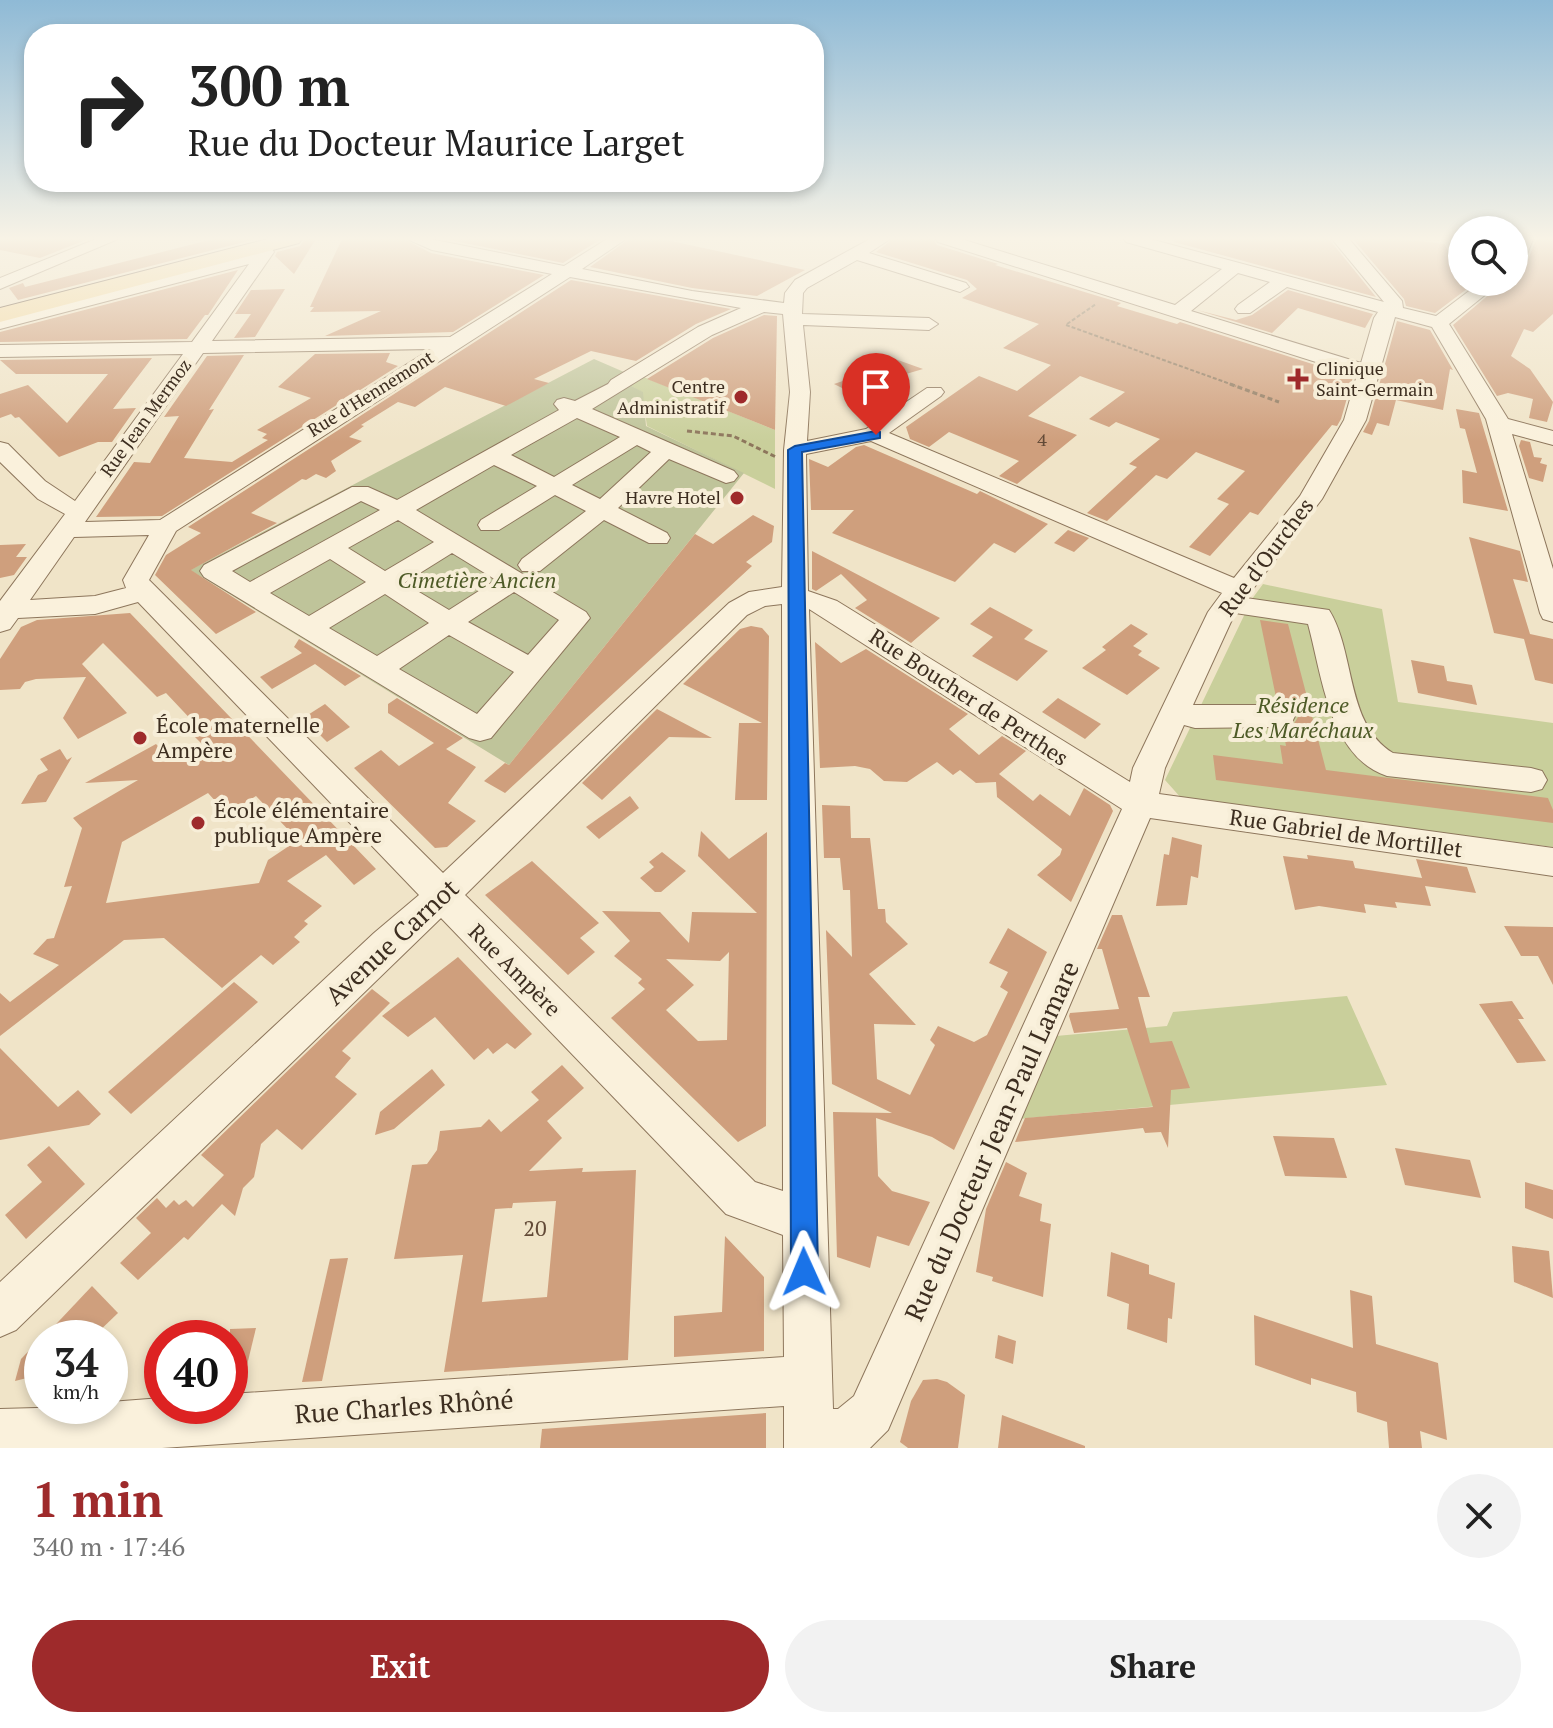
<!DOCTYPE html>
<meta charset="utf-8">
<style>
:root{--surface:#fff;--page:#f2f2f2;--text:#222;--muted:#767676;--accent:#9e2a2b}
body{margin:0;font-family:"PT Serif",serif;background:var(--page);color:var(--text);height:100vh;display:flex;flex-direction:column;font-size:30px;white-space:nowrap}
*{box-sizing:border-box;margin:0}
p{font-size:26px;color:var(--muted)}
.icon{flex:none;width:44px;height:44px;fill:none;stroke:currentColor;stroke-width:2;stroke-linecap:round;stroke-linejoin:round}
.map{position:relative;height:1448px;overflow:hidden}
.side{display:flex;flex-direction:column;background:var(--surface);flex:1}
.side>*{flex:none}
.banner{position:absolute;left:24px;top:24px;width:800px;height:168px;border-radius:32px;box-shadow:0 4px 12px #0003;background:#fff;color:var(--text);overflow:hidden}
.controls{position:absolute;left:1448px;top:216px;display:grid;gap:16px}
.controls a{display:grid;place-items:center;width:80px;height:80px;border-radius:50%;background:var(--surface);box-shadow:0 4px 12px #0003;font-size:40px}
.speed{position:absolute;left:24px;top:1320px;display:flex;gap:16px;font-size:40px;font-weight:700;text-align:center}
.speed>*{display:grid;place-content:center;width:104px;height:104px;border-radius:50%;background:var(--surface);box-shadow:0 4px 12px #0003;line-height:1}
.speed small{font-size:20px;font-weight:400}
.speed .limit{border:12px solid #d22;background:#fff;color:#111}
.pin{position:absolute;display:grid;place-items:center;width:68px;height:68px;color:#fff;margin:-82px -34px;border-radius:50% 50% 50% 0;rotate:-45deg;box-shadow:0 0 8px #0007}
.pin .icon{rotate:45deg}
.me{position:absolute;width:88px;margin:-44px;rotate:359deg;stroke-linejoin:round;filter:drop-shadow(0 0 6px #0008)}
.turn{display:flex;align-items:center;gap:28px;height:168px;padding:0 32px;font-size:36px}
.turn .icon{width:104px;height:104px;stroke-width:2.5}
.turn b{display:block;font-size:56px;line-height:68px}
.round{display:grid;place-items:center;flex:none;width:84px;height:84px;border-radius:42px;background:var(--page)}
.summary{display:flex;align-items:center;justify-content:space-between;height:136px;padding:0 32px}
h1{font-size:48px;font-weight:800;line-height:60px;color:var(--accent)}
.primary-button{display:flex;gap:16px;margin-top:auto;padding:16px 32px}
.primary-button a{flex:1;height:92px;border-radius:48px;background:var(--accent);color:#fff;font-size:32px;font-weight:800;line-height:92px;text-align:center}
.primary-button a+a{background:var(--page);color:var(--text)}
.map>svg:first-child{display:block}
</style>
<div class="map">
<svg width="1553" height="1448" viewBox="0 0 1553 1448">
<rect width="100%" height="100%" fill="#f0e4c8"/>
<g fill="#c9cf9b">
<polygon points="641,376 775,430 775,489 647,426 642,392 626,383"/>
<polygon points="1263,584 1382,609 1398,702 1553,723 1553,847 1182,799 1165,780 1252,599"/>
<polygon points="1347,996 1387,1085 1018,1119 1056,1036 1167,1026 1173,1012"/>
</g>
<polygon fill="#bfc49a" points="718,319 730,326 626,383 643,392 646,426 744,473 509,765 190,570 594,359 624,372"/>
<g fill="#cf9f7d" fill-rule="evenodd">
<polygon points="0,239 88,239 40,258 0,250"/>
<polygon points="213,239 256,239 18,300 9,288 23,283 25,287"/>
<polygon points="305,239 316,239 294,274 275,256 277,252 300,246"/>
<polygon points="342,239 404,239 431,253 544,275 453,332 325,336 381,311 310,312 314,307 310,307"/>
<polygon points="445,239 601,239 563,263"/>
<polygon points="629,239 662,239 805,270 757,296 692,288 590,267"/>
<polygon points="893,239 933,239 937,245 998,264 995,265 1121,303 1117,306 1177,324 1180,322 1353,377 1341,419 1337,426 1332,425 1258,515 1250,512 1210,556 1189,547 1229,504 1217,499 1245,471 1196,452 1167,479 1156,475 1107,521 1087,513 1137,467 1129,464 1160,439 1116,422 1109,427 1089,419 1125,392 1080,376 1028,416 1077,435 1017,484 999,476 1019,461 949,432 929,447 910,439 906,427 979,376 1017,391 1051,365 1003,348 1039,324 962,298 977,289 967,280 876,252"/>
<polygon points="1174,239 1329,239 1376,297 1174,242"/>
<polygon points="1353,239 1400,239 1445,244 1462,282 1476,282 1435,313 1406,306 1404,299"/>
<polygon points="1536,239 1553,239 1553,314 1533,332 1524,329 1511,356 1530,369 1553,402 1547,422 1529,418 1533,399 1508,393 1497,396 1453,325 1504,282 1514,282 1514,272 1526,265"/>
<polygon points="238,270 208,315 205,315 187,339 0,342 0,332"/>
<polygon points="571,280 731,309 696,324 636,361 591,351 534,379 549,383 506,406 445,387 415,407 398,402 361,425 364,426 349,437 362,441 331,461 336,471 326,478 316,474 306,480 302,479 251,513 277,523 191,570 256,612 216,634 155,575 166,555 201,533 188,527"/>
<polygon points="285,289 255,337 234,338 251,314 235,314 251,290"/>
<polygon points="1288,290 1373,314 1365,328 1298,308 1272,333 1197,310 1236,320 1252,315"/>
<polygon points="764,315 777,316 775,430 647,379 713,338"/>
<polygon points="1397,321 1430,330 1453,370 1450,369 1443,410 1396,400 1389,426 1377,423 1372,435 1363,432 1369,421"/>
<polygon points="390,353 386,362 398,366 162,516 96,517 134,462 150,463 179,416 164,417 207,356 244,355 209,410 214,409 184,458 232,462 268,440 262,438 267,434 257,430 311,398 278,387 315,354"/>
<polygon points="152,358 113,409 136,408 112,442 98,442 59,457 19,417 15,418 11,414 0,418 0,394 28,385 67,423 108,374 16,374 0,360"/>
<polygon points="880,359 895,359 923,369 889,379 882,391 872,395 854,394 834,384 866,373 868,364"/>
<polygon points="1456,409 1479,413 1508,511 1463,503 1462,470 1477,473 1465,429 1460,428"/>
<polygon points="1521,440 1530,442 1534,457 1542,458 1540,463 1547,465 1543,482 1529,478 1519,446"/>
<polygon points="864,445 977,494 980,491 1048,524 1015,553 994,543 955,582 832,533 854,510 811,510 809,459 828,467 856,447"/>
<polygon points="753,515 774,526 772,542 746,562 752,566 505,793 484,781 505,763 509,765 695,534 713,544"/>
<polygon points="1068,530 1089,538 1074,552 1054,543"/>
<polygon points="1469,537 1520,551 1528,582 1513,579 1530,634 1553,639 1553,684 1535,680 1524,639 1494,633"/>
<polygon points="26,544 16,557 27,557 14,575 0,578 0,545"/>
<polygon points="812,551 847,569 940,618 911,643 855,608 867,600 841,574 816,591 812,589"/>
<polygon points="990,607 1033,630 1024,639 1048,651 1017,681 972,656 993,637 970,624"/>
<path d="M130 613 376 869 354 885 326 855 287 881 322 906 304 921 308 924 294 937 300 942 273 965 261 955 222 988 164 938 124 940 0 1036V993L10 1002 59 965 33 954 47 939 54 938 72 886 64 887 82 828 73 818 138 780 85 783 156 744 172 761 202 744 190 732 198 727 166 693 157 697 103 643 82 664 127 713 78 739 63 718 86 677 36 679 25 682 20 689 0 690V659L21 627 37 620ZM208 793 227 814 256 796 298 840 268 860 259 883 106 903 122 842Z"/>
<polygon points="1260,620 1288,624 1326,770 1548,798 1553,810 1553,823 1216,780 1213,755 1283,764 1280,745 1286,746 1283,729 1292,727 1298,717 1292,705 1277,702"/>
<polygon points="1131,624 1148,634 1133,646 1142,651 1138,655 1160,668 1127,695 1082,668 1106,650 1102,647"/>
<polygon points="751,626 762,628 769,636 767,800 735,800 739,723 762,723 683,684 740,629"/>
<polygon points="299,639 361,676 345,686 315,664 272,689 260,677 302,653 294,647"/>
<polygon points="815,642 841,663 866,649 968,714 949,729 979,755 1002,736 1026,751 999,774 1033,801 1040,794 1070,816 1084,788 1110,805 1113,811 1071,902 1037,875 1060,855 1062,849 997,797 996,782 976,783 960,770 953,775 937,762 907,782 884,781 870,769 855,766 820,768"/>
<polygon points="1411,660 1444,666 1447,681 1472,685 1477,705 1418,693"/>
<polygon points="397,698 463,738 446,749 476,767 448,803 476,821 447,847 435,848 354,768 381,750 399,766 434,743 388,713 388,704"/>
<polygon points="1058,698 1101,724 1085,739 1042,712"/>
<polygon points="325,704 350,727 327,742 303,718"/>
<polygon points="657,709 712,738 669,737 602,800 582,783"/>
<polygon points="60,749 67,760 72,757 46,802 21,804 38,775 48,770 40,759"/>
<polygon points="630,796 639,808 599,839 586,827"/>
<polygon points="822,805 850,806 851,838 870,838 878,909 885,909 886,922 908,944 869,974 916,1025 874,1024 877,1079 910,1095 935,1045 930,1040 938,1026 974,1042 987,1035 1008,992 1000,987 1008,972 989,963 1008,928 1047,952 954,1150 932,1137 876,1118 878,1176 892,1191 930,1202 909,1246 877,1236 870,1268 837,1257 833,1112 892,1113 832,1084 826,930 852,957 850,890 843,890 840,858 824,858"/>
<path d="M701 831 729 859 767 832 766 1126 738 1142 611 1018 645 989 638 983 642 979 614 956 630 941 602 911 660 912 689 943 692 912 757 913 698 856ZM729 952 727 1040 698 1041 666 1010 694 985 666 959 720 961Z"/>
<polygon points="1172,837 1202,845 1198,878 1191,876 1187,905 1156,906 1164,854 1169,855"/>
<polygon points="662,852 686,871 661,892 655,892 640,878 654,867 649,862"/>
<polygon points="1307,855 1353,861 1355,868 1422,878 1416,859 1467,867 1476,893 1425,886 1431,906 1395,902 1397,908 1364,904 1366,913 1319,906 1295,910 1283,856 1308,859"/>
<polygon points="532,861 599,923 580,938 595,952 568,975 485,895"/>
<polygon points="1112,915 1122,915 1150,997 1138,997 1150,1043 1172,1041 1190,1088 1171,1090 1168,1148 1161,1132 1145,1133 1143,1128 1015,1142 1025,1118 1153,1107 1127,1028 1074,1033 1069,1016 1070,1013 1119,1009 1102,949 1097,949"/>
<polygon points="1504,926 1553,927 1553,985 1538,956 1521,956"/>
<polygon points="458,957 532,1034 515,1049 507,1043 493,1054 488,1048 474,1060 435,1017 408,1037 382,1016"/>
<polygon points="234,982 258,1002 131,1114 108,1092"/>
<polygon points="372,989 390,1003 342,1051 351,1058 335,1077 357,1094 302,1150 277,1129 261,1144 254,1177 243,1188 235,1216 222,1204 188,1240 184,1237 138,1280 120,1263 151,1233 136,1218 157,1198 166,1208 174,1200 179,1205 186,1200 193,1207 224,1175 201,1155"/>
<polygon points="1512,1001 1524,1019 1518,1019 1546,1061 1517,1063 1479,1004"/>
<polygon points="0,1048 58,1107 78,1090 101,1114 89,1125 0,1140"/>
<path d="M562 1065 584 1088 547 1121 562 1138 529 1171 583 1168 582 1172 636 1170 628 1360 444 1372 463 1255 394 1259 412 1165 427 1164 437 1150 440 1131 481 1127 489 1119 501 1132 539 1100 531 1092ZM556 1201 547 1297 482 1302 495 1209 512 1208 513 1203Z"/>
<polygon points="432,1069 445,1085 394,1129 375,1135 380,1112"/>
<polygon points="1273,1136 1334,1138 1347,1178 1285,1176"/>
<polygon points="49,1146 85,1184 26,1239 5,1215 42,1182 27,1165"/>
<polygon points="1395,1148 1470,1160 1481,1198 1405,1185"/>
<polygon points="1006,1162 1027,1173 1019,1196 1042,1204 1040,1221 1051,1224 1043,1297 992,1281 993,1277 976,1272 986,1209"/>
<polygon points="1525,1182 1553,1190 1553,1219 1525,1208"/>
<polygon points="725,1236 764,1277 764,1351 674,1357 674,1316 722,1312"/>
<polygon points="1512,1246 1549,1251 1553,1298 1514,1282"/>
<polygon points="1111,1252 1149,1265 1149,1274 1175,1283 1172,1319 1168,1318 1167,1343 1127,1329 1129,1304 1107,1296"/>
<polygon points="348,1258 322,1381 302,1382 330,1259"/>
<polygon points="92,1286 118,1313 92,1338 43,1338"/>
<polygon points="1350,1290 1372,1296 1376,1344 1438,1363 1447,1440 1420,1431 1422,1448 1389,1448 1387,1422 1357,1412 1356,1392 1311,1378 1311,1385 1255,1365 1254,1315 1353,1348"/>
<polygon points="256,1328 241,1390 230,1391 230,1329"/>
<polygon points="998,1335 1016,1341 1013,1364 995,1358"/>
<polygon points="42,1337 42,1369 35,1376 15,1381 21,1359"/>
<polygon points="937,1379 947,1382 965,1395 958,1448 908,1448 900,1442 911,1401 923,1380"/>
<polygon points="766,1413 766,1448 540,1448 542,1429"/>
<polygon points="1002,1415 1085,1446 1085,1448 998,1448"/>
</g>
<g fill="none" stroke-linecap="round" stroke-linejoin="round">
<defs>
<g id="minor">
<polygon points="96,239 118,239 0,289 0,278"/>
<path d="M407 239H430L564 266 607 239H626L582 269 692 291 784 303 785 293 795 280 870 239H890L869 253 966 283 969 287 960 292 857 260 807 288 803 293 802 314 929 318 938 324 929 330 803 325 810 392 807 441 866 429 927 388H941L944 392 941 396 889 433 1234 578 1300 496 1344 420 1357 375 938 242 936 239H961L1175 305 1222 269 1126 242 1124 239H1150L1384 302 1332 239H1349L1402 301 1403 308 1436 316 1481 282H1501L1449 324 1508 419 1553 431V445L1512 434 1553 569V622L1543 619 1540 613 1486 419 1432 327 1395 317 1366 420 1322 499 1246 598 1329 610C1356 653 1345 724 1393 753L1531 768 1542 771 1547 780 1542 789 1531 792 1387 776C1329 757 1322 675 1308 624L1235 613 1193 705H1280L1291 708 1295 716 1291 724 1280 727 1195 728 1184 725 1165 768 1159 794 1553 848V876L1150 818 888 1430 870 1448H784V1406L162 1448H0V1409L110 1406V1402L162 1398V1406H230V1394L784 1357 783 1235 726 1214 441 918 16 1330 0 1337V1282L374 933 419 895 138 602 95 614 18 618 10 629 0 632V601L65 514 38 499 0 462V442L8 444 45 481 75 501 183 354 0 357V345L192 342 249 264 0 329V317L257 251 254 246 262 241 268 242 274 252 212 341 450 337 552 274 432 250ZM1238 273 1270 282 1238 305 1235 309 1238 313H1250L1287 287 1378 312 1374 318 1361 363 1191 311ZM570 277 741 308 698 327 611 380 608 384 575 401 564 398 557 400 554 404 559 410 397 500 368 487H352L204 565 200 571 204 577 469 738 480 741 491 738 590 618 586 612 416 510 494 465 537 486 481 520 478 525 481 530H499L555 495 586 511 522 559 518 565 522 571H540L604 520 649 543H667L670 538 667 533 618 508 669 459 726 483 734 481 738 476 734 471 592 409 712 335 764 312 783 314 790 392 784 450 782 587 749 592 729 603 443 873 149 580 176 531ZM431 349 160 520 85 522 203 353ZM577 418 620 437 554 477 511 455ZM871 441 1222 593 1208 612 1133 768 1130 782 837 601 808 591 806 454ZM637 445 651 452 600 499 572 485ZM361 501 380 510 250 582 232 571ZM398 520 434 542 385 571 348 548ZM149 535 123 580 126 588 95 596 30 600 74 537ZM452 553 496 580 449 610 404 583ZM330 559 366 582 309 616 270 593ZM514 592 559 620 528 655 468 622ZM385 594 429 623 377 656 329 628ZM782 604 783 1191 755 1182 465 895 747 615 765 606ZM809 609 1122 809 854 1396 838 1409H833ZM449 635 514 672 477 714 399 669Z"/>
<polygon points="1517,239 1533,239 1523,264 1514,269"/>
</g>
<polygon id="major" points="268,239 302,239 299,243 0,322 0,308"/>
</defs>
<use href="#minor" stroke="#8d765c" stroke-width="2"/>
<use href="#major" stroke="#5b4430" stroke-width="2"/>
<g stroke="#8d765c" stroke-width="2" stroke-dasharray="4 2" stroke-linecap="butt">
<polyline points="1067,324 1096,304"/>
<polyline points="1066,325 1236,386"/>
</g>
<g stroke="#8d765c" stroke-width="3" stroke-dasharray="5 3" stroke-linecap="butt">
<polyline points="1230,384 1279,402"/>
<polyline points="687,431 733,436 776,457"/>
</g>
<use href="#minor" fill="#faf1dc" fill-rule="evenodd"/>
<use href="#major" fill="#f3d9a0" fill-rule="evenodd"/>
</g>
<linearGradient id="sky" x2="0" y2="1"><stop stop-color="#8fbad6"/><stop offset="0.54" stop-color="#f8f3e6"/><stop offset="1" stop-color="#f8f3e6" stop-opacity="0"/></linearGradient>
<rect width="1553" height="442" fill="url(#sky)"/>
<polygon fill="#1a73e8" stroke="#114b97" stroke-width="2" points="876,431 880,432 880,438 802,452 818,1272 814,1282 804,1286 795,1282 791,1272 788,450 795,446"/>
<g fill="#9e2a2b" stroke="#f7eed8" stroke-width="3">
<path d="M1294 367h8v8h8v8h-8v8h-8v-8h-8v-8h8z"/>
<circle cx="741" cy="397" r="8"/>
<circle cx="737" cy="498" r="8"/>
<circle cx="140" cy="738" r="8"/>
<circle cx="198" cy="823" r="8"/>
</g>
<g text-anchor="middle" stroke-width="8" stroke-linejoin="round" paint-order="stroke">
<g font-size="18" fill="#3d2e20" stroke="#f7eed8" text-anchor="end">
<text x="1316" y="375" text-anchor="start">Clinique<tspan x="1316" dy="21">Saint-Germain</tspan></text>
<text x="725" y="393">Centre<tspan x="725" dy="21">Administratif</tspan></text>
<text x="721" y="504">Havre Hotel</text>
</g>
<g font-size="18" fill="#3d2e20" stroke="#f7eed8">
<text transform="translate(371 394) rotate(-32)" y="6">Rue d'Hennemont</text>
<text transform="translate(146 418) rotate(-54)" y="6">Rue Jean Mermoz</text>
</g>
<g font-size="18" fill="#624a37">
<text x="1042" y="446">4</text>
</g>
<g font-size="22" fill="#3d2e20" stroke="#f7eed8">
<text transform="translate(1266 557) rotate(-53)" y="8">Rue d'Ourches</text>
<text transform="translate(969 697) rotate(33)" y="8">Rue Boucher de Perthes</text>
<text transform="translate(1346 833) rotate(8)" y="8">Rue Gabriel de Mortillet</text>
<text transform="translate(515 970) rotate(45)" y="8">Rue Ampère</text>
</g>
<g font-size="22" font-style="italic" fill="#4d5a26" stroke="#f7eed8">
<text x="477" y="588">Cimetière Ancien</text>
<text x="1303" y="713">Résidence<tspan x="1303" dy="25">Les Maréchaux</tspan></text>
</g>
<g font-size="22" fill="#3d2e20" stroke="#f7eed8" text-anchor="start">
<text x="156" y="733">École maternelle<tspan x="156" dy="25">Ampère</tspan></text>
<text x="214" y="818">École élémentaire<tspan x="214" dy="25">publique Ampère</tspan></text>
</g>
<g font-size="22" fill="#624a37">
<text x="535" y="1236">20</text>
</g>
<g font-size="26" fill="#3d2e20" stroke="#f7eed8">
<text transform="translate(392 942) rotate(-43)" y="9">Avenue Carnot</text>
<text transform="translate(992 1141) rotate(-66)" y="9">Rue du Docteur Jean-Paul Lamare</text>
<text transform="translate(404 1407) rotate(-4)" y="9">Rue Charles Rhôné</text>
</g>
</g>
</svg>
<div class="controls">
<a><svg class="icon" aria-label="search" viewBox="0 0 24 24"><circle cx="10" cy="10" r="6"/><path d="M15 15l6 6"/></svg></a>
</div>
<div class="speed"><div>34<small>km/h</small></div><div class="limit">40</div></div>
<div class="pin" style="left:876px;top:435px;background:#d93025"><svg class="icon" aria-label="arrive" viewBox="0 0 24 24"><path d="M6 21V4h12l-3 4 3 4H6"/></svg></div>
<svg class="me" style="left:804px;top:1272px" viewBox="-20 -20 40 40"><path d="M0-17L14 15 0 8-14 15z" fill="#1a73e8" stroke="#fff" stroke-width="4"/></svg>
<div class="banner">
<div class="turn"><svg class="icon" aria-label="right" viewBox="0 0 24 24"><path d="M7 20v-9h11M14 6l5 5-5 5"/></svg><div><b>300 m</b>Rue du Docteur Maurice Larget</div></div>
</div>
</div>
<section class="side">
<div class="summary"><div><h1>1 min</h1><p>340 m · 17:46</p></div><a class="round"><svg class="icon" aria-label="close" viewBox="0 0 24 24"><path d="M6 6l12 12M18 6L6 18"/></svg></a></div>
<div class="primary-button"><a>Exit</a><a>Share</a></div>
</section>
